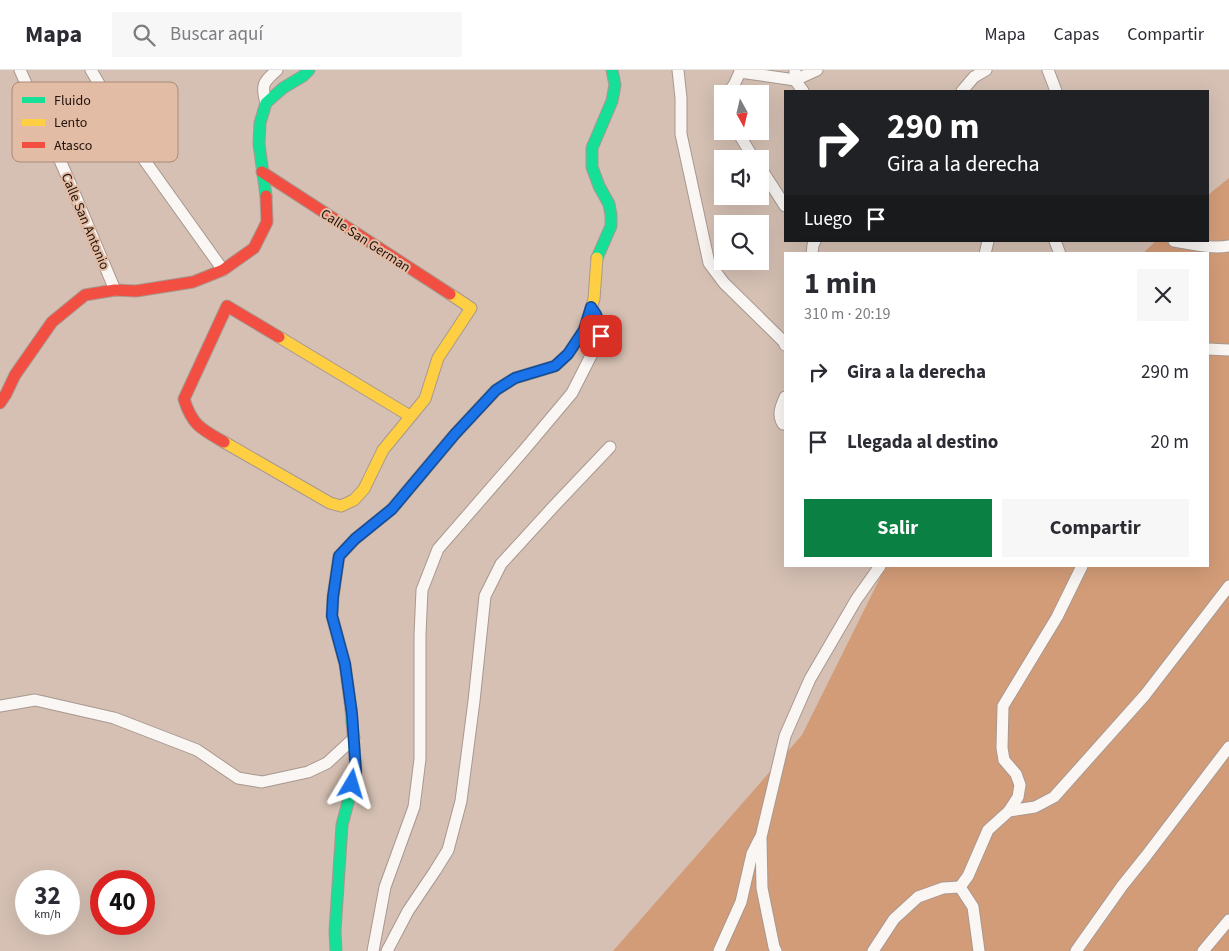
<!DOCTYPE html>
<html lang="es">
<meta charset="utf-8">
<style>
:root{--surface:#fff;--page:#f7f7f7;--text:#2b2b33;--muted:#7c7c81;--line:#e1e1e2;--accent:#0b8043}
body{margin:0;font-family:"Source Sans 3",sans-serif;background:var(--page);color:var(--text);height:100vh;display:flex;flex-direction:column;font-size:19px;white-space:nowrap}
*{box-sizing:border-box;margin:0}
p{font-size:16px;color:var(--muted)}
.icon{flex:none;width:28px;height:28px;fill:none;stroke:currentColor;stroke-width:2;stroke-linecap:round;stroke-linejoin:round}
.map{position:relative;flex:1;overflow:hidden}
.side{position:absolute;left:784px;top:182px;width:425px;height:315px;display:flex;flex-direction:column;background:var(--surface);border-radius:0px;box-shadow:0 5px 20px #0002}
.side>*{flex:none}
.guide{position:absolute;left:784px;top:20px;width:425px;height:152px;border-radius:0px;box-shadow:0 5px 20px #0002;background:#202124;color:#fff;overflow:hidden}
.needle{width:32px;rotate:172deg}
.fabs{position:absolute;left:714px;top:15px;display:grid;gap:10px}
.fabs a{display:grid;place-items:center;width:55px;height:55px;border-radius:0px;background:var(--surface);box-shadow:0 5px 20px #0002;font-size:25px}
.speed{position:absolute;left:15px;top:800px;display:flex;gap:10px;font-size:25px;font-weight:700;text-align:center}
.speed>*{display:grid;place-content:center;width:65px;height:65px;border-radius:50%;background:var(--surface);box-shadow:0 5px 20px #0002;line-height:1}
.speed small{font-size:12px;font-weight:400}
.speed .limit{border:8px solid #d22;background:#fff;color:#111}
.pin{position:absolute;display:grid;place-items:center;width:42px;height:42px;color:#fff;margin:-21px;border-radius:10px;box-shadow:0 2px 8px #0006}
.me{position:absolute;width:55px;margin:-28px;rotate:7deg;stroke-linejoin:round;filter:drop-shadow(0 0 4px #0008)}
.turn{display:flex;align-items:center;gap:18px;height:105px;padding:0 20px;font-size:22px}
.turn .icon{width:65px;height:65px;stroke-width:2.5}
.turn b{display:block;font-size:35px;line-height:42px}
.then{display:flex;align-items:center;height:48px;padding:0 20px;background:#0003;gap:10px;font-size:19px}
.round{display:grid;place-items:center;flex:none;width:52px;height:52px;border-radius:0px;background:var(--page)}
.headline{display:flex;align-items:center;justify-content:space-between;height:85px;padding:0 20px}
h1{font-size:30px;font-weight:700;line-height:38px}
.action{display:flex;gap:10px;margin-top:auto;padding:10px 20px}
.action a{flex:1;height:58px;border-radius:0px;background:var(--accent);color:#fff;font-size:20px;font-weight:700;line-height:58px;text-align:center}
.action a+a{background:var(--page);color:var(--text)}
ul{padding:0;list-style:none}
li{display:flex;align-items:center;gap:15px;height:70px;padding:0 20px}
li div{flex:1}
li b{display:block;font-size:19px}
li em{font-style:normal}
header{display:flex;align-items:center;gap:30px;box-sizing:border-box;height:70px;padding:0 25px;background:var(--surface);border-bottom:1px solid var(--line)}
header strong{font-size:24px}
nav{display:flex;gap:28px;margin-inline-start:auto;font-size:18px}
.search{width:350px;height:45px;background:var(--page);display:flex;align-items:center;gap:12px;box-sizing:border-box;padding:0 18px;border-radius:0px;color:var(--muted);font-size:19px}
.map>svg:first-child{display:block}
</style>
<header>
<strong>Mapa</strong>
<div class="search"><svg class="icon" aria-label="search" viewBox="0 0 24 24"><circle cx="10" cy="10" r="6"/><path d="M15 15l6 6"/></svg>Buscar aquí</div>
<nav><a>Mapa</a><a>Capas</a><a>Compartir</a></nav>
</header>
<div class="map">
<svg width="1229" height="881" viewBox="0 0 1229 881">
<rect width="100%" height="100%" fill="#d5c0b3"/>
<polygon fill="#d39c78" points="1229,108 1229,881 613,881 802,665 886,496 1208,496 1208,184 1142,184 1156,171 1208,171 1208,125"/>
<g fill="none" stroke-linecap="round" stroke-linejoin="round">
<defs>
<g id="street">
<polyline points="20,0 70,113 115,220"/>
<polyline points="91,0 140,84 223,200"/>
<polyline points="678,0 681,28 681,64 709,193 724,213 784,272 785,275"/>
<polyline points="795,0 795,10 803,21"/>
<polyline points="1048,0 1056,21"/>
<polyline points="740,2 795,10 817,0"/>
<polyline points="962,21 974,7 986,0"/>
<polyline points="727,24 734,15 740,2 740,0"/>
<path d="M266 33C261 15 263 12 277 0"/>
<polyline points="737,61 754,89"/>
<polyline points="760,97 785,136"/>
<polyline points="1055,171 1060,184"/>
<path d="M1174 171C1192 174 1211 179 1229 176"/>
<polyline points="812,184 813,175 815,171"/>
<polyline points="985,184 988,171"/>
<polyline points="1208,279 1229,280"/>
<path d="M785 327C781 337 777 344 783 354H785"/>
<polyline points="0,636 35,630 114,648 197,680 238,708 262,712 308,702 327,693 354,668"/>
<polyline points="1009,741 1018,727 1020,715 1016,704 1004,690 1002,678 1003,636 1057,547 1082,496"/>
<polyline points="960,817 968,806 988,760 1009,741 1035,737 1054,727 1145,625 1229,516"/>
<path d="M373 881 385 817 414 737 420 689V565L422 520 438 479 525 379 572 323 601 266C601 254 598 246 591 237"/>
<polyline points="387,881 408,841 435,801 448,780 461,731 474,631 485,526 501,494 554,436 610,377"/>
<polyline points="719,881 741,832 752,784 760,768"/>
<polyline points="776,881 774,877 762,818 761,767 785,666 810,609 856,530 880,496"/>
<polyline points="873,881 894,849 918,827 943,818 960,817 973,837 979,881"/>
<polyline points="1076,881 1122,816 1146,786 1229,677"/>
<polyline points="1203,881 1229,850"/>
</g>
<g id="fast">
<polyline points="266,126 259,74 260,53 266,33 283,18 303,6 309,0"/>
<polyline points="597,188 611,156 611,145 609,134 599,116 592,97 592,78 612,31 615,15 612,0"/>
<polyline points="336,881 335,861 342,755 356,702 351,639"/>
</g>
<g id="slow">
<polyline points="279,267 410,346"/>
<polyline points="224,372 330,433 341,436 354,430 364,419 383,380 425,329 438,288 471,238 450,224"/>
<polyline points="418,408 455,364 496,320 515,308 555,296 568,284 584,260 594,229 597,188"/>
</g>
<g id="jam">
<polyline points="262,102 450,224"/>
<polyline points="0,333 6,324 15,305 52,252 85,225 115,220 136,221 193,212 223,200 254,178 267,152 266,126"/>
<path d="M224 372C201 359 192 355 184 329L227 236 279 267"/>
<polyline points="351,639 345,594 332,546 333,527 339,486 355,469 392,439 418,408"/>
</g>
</defs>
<use href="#street" stroke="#a8988f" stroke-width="13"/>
<use href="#fast" stroke="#a8988f" stroke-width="13"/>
<use href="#slow" stroke="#a8988f" stroke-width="13"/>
<use href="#jam" stroke="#a8988f" stroke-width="13"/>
<use href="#street" stroke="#f9f6f4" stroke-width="11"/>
<use href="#fast" stroke="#16e098" stroke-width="11"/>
<use href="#slow" stroke="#ffcf43" stroke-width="11"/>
<use href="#jam" stroke="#f24e42" stroke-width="11"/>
</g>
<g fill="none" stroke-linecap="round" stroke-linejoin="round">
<defs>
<path id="route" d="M352 714 356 702 352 644 345 594 332 546 333 527 339 486 355 469 392 439 455 364 496 320 515 308 555 296 568 284 584 260 591 237C598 246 601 254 601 266"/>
</defs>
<use href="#route" stroke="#114b97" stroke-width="12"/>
<use href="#route" stroke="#1a73e8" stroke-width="9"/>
</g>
<g text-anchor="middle" stroke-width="4" stroke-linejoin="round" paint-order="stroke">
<g font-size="14" fill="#22140c" stroke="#e3bca5">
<text transform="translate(86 151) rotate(67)" y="5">Calle San Antonio</text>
<text transform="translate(366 170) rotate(33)" y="5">Calle San German</text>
</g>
</g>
<rect x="12" y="12" width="166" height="80" rx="8" fill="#e3bca5" stroke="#a98a77" stroke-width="1"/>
<rect x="22" y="27" width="23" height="6" fill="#16e098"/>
<rect x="22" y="49" width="23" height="7" fill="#ffcf43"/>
<rect x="22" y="72" width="23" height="6" fill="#f24e42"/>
<g font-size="14" fill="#22140c">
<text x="54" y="35">Fluido</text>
<text x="54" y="57">Lento</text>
<text x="54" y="80">Atasco</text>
</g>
</svg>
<div class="fabs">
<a><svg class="needle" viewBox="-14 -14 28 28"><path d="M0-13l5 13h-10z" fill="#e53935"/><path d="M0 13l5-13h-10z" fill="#7c7c81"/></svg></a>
<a><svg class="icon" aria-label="sound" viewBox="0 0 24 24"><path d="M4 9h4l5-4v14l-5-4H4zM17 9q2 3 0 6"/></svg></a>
<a><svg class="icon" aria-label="search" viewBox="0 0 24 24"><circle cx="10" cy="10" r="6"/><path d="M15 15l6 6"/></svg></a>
</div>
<div class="speed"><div>32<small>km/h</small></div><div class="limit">40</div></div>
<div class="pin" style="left:601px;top:266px;background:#d93025"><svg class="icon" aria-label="arrive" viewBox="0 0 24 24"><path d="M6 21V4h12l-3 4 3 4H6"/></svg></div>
<svg class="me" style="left:352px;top:714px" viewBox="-20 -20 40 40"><path d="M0-17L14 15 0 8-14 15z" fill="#1a73e8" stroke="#fff" stroke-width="4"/></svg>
<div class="guide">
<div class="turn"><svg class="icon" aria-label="right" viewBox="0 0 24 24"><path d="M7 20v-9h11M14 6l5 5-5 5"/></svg><div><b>290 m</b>Gira a la derecha</div></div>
<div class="then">Luego<svg class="icon" aria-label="arrive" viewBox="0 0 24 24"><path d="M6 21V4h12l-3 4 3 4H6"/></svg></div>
</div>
<section class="side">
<div class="headline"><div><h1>1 min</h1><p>310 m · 20:19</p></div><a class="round"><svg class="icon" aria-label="close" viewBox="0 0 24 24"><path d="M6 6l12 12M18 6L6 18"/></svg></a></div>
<ul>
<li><svg class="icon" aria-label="right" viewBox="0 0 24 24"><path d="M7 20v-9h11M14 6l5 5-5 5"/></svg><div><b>Gira a la derecha</b></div><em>290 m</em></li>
<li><svg class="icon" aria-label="arrive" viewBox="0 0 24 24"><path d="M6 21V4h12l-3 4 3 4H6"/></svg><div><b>Llegada al destino</b></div><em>20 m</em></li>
</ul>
<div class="action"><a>Salir</a><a>Compartir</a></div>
</section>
</div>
